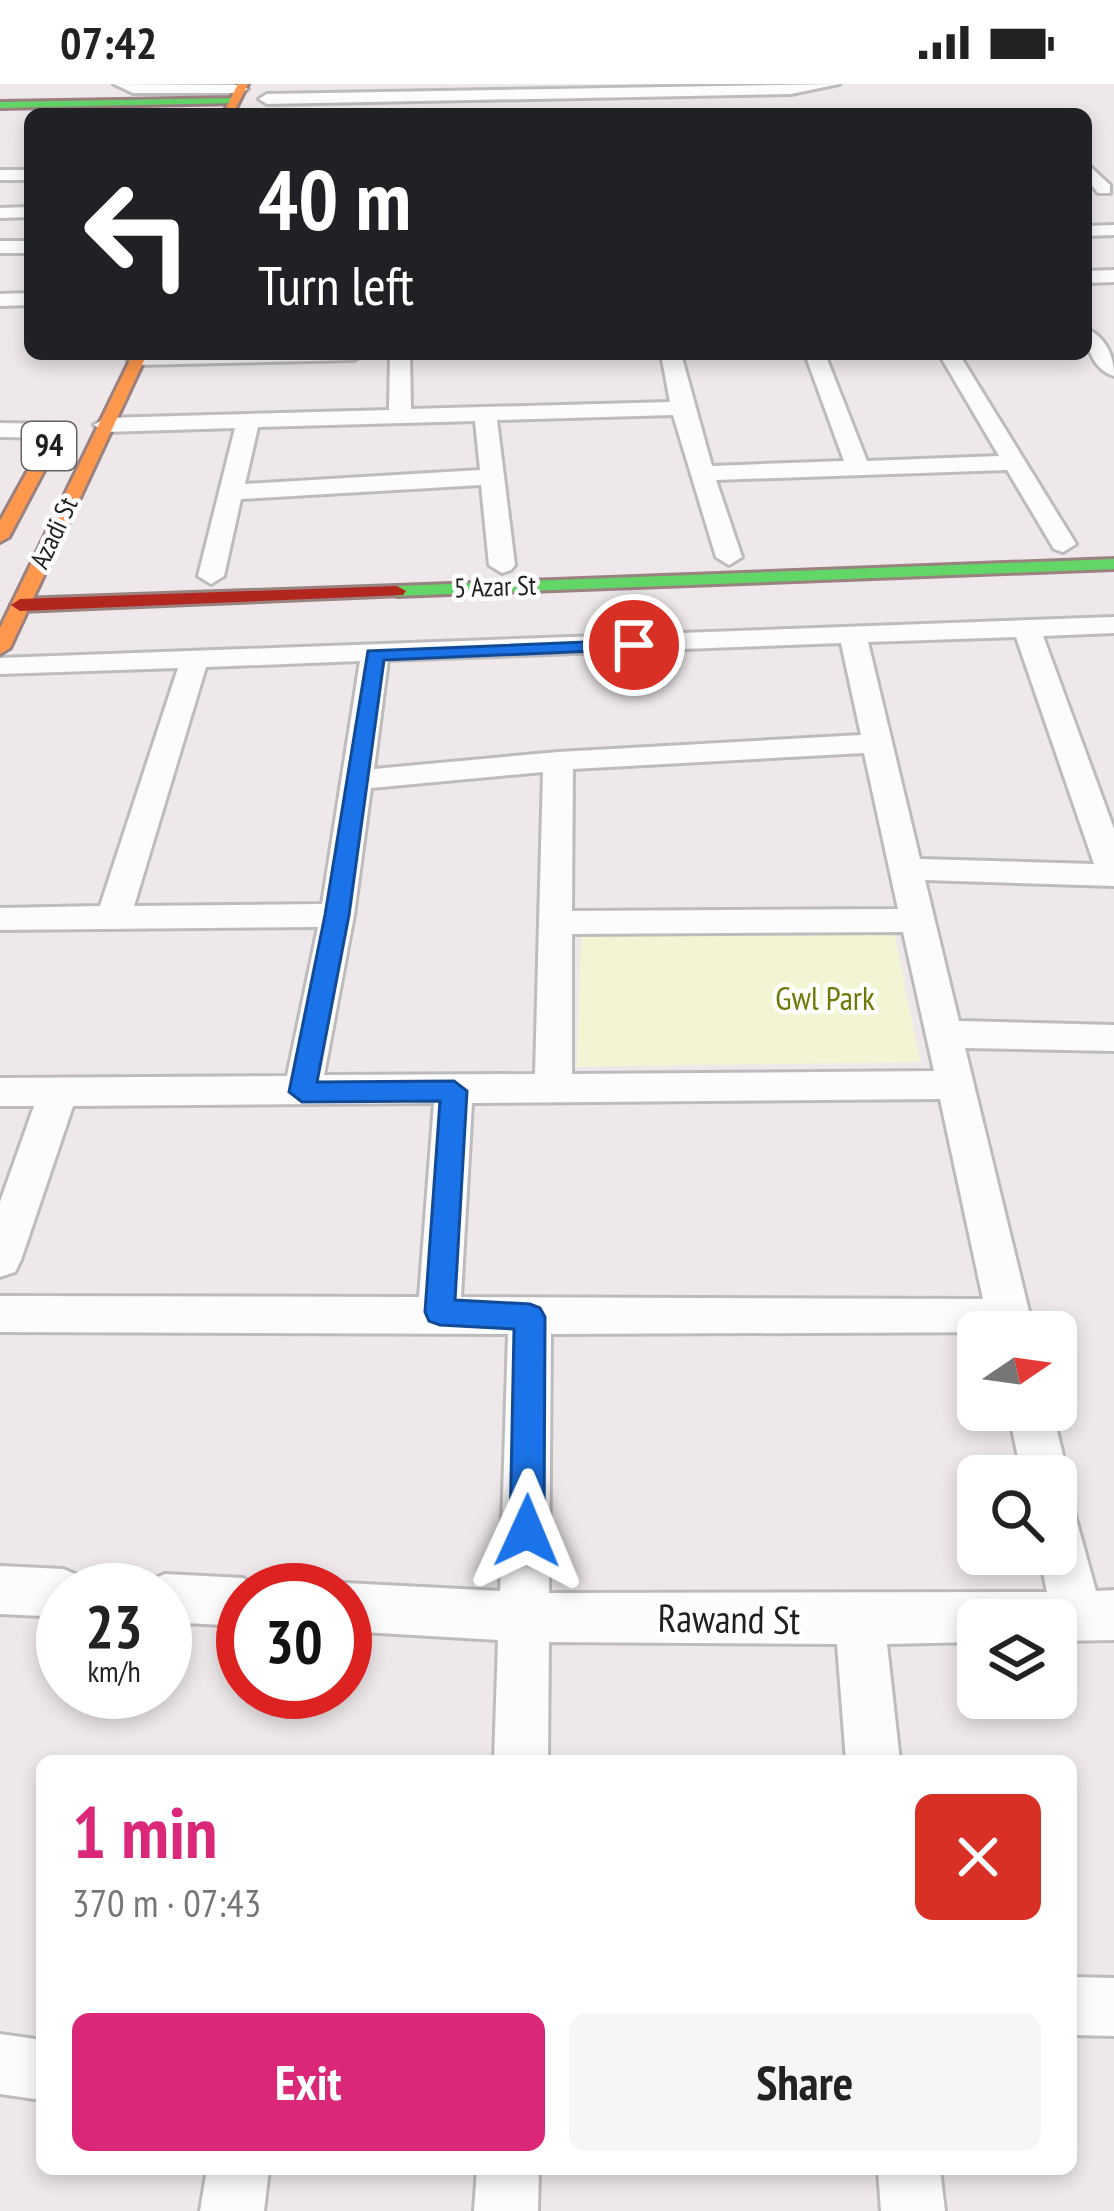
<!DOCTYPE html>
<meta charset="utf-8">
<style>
:root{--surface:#fff;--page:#f6f6f6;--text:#222;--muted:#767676;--accent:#db2777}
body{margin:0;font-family:"PT Sans Narrow",sans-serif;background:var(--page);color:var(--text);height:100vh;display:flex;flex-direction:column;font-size:45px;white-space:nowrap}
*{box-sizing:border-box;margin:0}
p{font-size:39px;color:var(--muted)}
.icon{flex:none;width:66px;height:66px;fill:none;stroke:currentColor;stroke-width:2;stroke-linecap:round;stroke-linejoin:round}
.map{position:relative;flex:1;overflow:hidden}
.drawer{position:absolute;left:36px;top:1671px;width:1041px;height:420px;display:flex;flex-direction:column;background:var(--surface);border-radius:18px;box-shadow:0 6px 18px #0003}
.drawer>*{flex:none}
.hud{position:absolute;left:24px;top:24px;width:1068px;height:252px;border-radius:18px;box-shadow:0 6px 18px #0003;background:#202124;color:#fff;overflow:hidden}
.needle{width:78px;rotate:77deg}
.controls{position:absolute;left:957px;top:1227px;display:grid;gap:24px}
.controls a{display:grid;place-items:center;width:120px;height:120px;border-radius:18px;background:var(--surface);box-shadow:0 6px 18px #0003;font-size:60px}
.speed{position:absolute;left:36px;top:1479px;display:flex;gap:24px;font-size:60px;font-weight:700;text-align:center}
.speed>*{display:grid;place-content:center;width:156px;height:156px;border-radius:50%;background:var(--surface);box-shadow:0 6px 18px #0003;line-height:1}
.speed small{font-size:30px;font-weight:400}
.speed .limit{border:18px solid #d22;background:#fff;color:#111}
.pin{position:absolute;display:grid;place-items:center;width:102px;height:102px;color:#fff;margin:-51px;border:6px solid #fff;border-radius:50%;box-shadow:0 3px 12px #0007}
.me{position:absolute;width:132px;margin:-66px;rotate:1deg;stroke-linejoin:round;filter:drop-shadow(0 0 9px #0008)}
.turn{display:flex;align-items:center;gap:42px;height:252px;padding:0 36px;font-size:54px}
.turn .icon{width:156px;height:156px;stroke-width:2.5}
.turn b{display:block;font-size:84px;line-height:102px}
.round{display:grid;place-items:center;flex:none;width:126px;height:126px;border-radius:18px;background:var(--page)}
.overview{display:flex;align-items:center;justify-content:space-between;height:204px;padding:0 36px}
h1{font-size:72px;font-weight:800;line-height:90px;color:var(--accent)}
.action{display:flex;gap:24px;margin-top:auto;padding:24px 36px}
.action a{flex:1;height:138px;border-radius:18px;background:var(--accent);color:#fff;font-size:48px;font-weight:800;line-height:138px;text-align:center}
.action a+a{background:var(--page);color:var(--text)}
.status{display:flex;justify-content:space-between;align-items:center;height:84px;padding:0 60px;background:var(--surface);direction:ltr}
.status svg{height:33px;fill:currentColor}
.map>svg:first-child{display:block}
</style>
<div class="status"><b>07:42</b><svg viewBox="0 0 49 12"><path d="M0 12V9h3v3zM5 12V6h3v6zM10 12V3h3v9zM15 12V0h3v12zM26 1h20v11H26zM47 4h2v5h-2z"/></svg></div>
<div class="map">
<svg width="1114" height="2127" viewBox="0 0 1114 2127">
<rect width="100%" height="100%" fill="#eee8ea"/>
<polygon fill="#f3f4d3" points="894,848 920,978 577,983 581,852"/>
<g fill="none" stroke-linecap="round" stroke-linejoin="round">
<defs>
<g id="street">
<polygon points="114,0 241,1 248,5 241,9 133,9"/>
<polygon points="839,0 791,10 267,20 259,15 267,10"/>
<polygon points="1086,79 1110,101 1110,109 1098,109 1086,94"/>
<rect x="0" y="86" width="30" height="10"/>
<polygon points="30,123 30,133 0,134 0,124"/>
<polygon points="1114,141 1114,151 1086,152 1086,142"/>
<rect x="0" y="157" width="30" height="12"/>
<polygon points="1114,186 1114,198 1086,199 1086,187"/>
<polygon points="30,209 30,221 0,222 0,210"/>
<path d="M1086 245C1106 252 1114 273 1114 292 1094 286 1086 264 1086 245Z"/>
<polygon points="132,270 364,270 354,276 137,281 127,275"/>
<path d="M390 270H410L411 325 670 318 661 270H681L712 382 844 377 805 270H825L867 377 999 372 939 270H959L1076 460 1063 468 1054 465 1007 386 716 396 742 473 729 481 716 473 673 331 497 336 515 481 511 486 502 489 489 481 481 401 241 415 224 492 211 500 198 492 235 344 105 348 94 341 105 334 389 326ZM475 337 480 386 245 400 258 343Z"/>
<polygon points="0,339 57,340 68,347 57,354 0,353"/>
<path d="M1114 533V549L1043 552 1114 745V802L925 796 959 937 1114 941V967L965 964 1034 1248 551 1250 549 1509 1047 1508 1039 1470H1056V1417L1073 1424 1096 1507 1114 1506V1556L1056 1557V1536H978V1558L887 1560 900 1677H846L837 1560 549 1558 548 1677H494L498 1556 345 1547V1506H327L345 1499 500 1507 508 1250 0 1248V1212L419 1213 434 1019 73 1022 21 1176 15 1188 0 1193V1118L34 1022H0V994L287 992 318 843 0 846V824L100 822 178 584 0 590V574ZM1016 553 1094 780 920 775 868 558ZM841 559 861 651 558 668 374 685 388 576ZM360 577 322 820 134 822 206 583ZM864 669 898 825 572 827 573 685ZM543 688 535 990 324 991 354 831 371 704ZM903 848 934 987 572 990V850ZM940 1015 983 1215 461 1213 472 1019Z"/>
<polygon points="1008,1326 1052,1326 1068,1392 1061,1407 1056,1409 1056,1392 1022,1392"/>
<polygon points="0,1482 63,1485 80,1492 86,1506 63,1506 63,1533 0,1530"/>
<polygon points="165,1490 243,1494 263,1506 243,1506 243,1542 165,1538 165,1506 144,1506 148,1497"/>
<polygon points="1071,1893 1114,1894 1114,1952 1071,1951"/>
<polygon points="0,1950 42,1956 42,2016 0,2010"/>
<polygon points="207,2085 269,2085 264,2127 200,2127"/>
<polygon points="477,2085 539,2085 538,2127 474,2127"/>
<polygon points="878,2085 940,2085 945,2127 881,2127"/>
</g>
<g id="fast">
<polygon points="240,14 236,19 0,24 0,18"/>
<polygon points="1114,475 1114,485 397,512 388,507 397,502"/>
</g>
<g id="slow">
<polygon points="238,0 248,0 233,30 223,30"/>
<polygon points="133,270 147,270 10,564 0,570 0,544"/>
<polygon points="42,361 56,364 9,453 0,458 0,437"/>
</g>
<polygon id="jam" points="397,502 406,507 403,511 20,527 11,521 20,515"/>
</defs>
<use href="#street" stroke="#bebbbc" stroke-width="6"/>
<use href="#fast" stroke="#998280" stroke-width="6"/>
<use href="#slow" stroke="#998280" stroke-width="6"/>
<use href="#jam" stroke="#998280" stroke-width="6"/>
<use href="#street" fill="#fcfcfc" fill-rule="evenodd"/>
<use href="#fast" fill="#63d668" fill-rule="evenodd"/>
<use href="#slow" fill="#ff974d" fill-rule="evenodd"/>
<use href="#jam" fill="#b3261e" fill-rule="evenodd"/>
</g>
<polygon fill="#1a73e8" stroke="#114b97" stroke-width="3" points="634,556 640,557 640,565 384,576 349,831 317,998 454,997 467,1007 455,1216 530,1220 540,1224 545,1233 544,1447 539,1458 527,1463 515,1458 510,1447 514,1245 440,1241 429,1237 425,1228 440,1017 302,1018 289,1008 325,831 368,567"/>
<g text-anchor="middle" stroke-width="9" stroke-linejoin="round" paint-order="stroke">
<g font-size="27" fill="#1f1f1f" stroke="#fff">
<text transform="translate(54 449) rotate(-65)" y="9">Azadi St</text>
<text transform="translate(495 503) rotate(-2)" y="9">5 Azar St</text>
</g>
<rect fill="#fff" stroke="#626262" stroke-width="3" x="22" y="338" width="54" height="48" rx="9"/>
<g font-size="30" font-weight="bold" fill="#1f1f1f">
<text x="49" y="372">94</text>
</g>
<g font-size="33" fill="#6f7a06" stroke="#fff">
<text x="825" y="926">Gwl Park</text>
</g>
<g font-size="39" fill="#1f1f1f" stroke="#fff">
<text transform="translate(729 1535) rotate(1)" y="14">Rawand St</text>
</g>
</g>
</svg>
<div class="controls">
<a><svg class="needle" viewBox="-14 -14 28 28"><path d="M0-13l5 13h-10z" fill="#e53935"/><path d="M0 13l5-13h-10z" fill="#767676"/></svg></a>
<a><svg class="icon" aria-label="search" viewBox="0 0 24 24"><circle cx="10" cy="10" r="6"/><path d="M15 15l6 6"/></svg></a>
<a><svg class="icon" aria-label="layers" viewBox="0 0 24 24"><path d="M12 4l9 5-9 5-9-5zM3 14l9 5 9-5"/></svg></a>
</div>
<div class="speed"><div>23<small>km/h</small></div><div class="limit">30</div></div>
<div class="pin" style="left:634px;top:561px;background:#d93025"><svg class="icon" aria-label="arrive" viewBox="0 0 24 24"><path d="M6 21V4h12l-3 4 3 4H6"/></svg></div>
<svg class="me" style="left:527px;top:1447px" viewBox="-20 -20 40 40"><path d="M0-17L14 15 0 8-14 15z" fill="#1a73e8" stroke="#fff" stroke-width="4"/></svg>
<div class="hud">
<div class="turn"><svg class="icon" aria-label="left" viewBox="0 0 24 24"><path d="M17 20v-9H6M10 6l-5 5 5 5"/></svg><div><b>40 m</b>Turn left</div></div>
</div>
<section class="drawer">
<div class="overview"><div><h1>1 min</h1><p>370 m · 07:43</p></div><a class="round" style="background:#d93025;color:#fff"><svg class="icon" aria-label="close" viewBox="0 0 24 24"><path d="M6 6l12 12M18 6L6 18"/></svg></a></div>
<div class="action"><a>Exit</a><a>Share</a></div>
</section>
</div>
